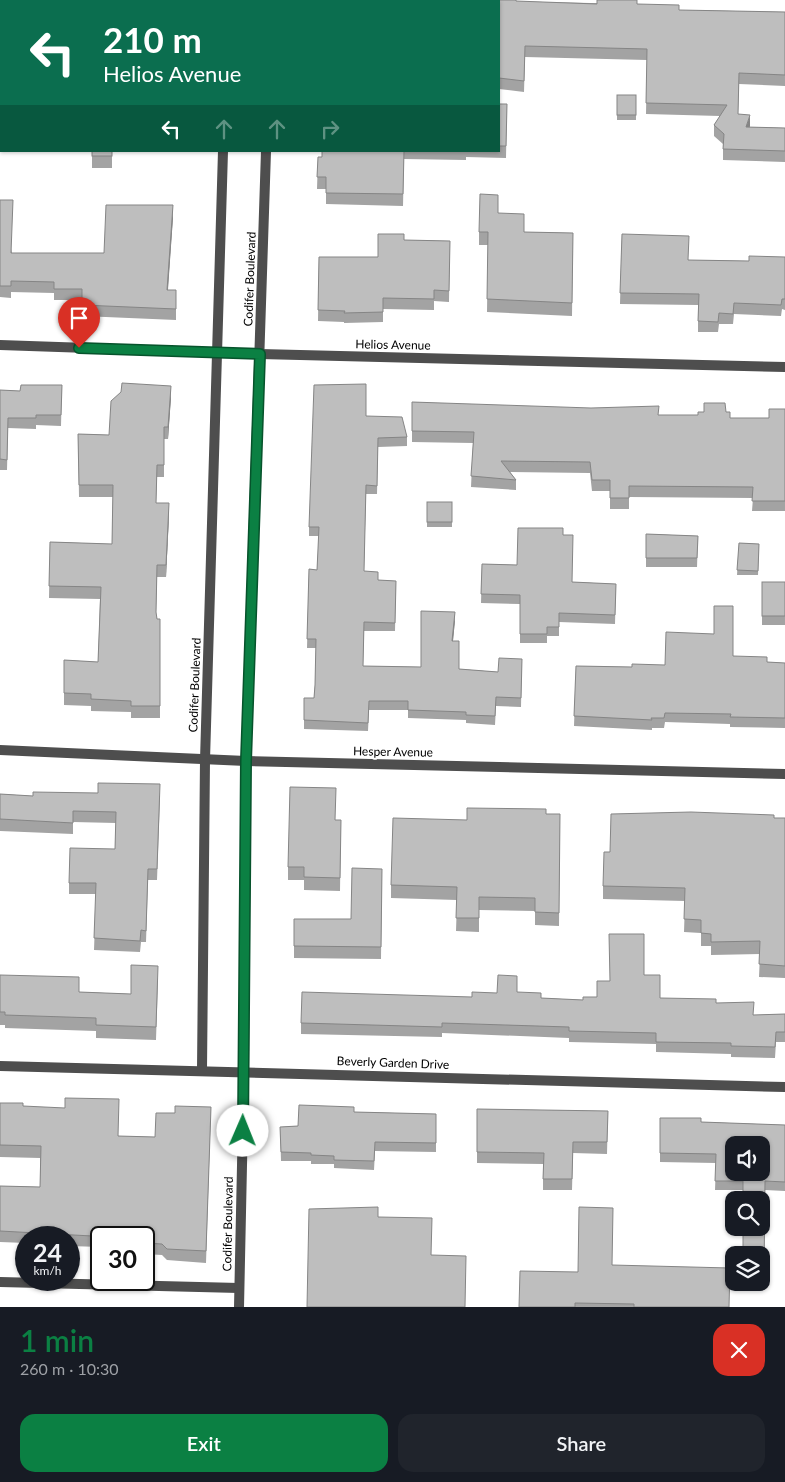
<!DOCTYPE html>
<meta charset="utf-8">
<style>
:root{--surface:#171b24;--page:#20242c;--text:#f1f3f6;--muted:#9ea1a6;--accent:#0b8043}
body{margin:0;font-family:Lato,sans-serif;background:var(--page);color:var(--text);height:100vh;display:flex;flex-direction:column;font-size:19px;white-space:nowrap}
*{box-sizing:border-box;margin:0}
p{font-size:16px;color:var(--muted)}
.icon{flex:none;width:28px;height:28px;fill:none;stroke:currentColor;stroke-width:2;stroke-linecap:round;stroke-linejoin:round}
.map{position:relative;height:1307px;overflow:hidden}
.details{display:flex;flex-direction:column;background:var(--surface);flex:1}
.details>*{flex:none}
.banner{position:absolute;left:0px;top:0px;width:500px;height:152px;box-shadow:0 1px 4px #0004;background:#0b6e4f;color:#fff;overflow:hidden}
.tools{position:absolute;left:725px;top:1136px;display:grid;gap:10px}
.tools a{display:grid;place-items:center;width:45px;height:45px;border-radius:10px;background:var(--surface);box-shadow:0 1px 4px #0004;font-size:25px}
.speed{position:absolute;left:15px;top:1226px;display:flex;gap:10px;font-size:25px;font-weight:700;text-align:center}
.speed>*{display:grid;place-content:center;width:65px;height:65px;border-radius:50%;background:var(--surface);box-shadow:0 1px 4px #0004;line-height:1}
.speed small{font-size:12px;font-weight:400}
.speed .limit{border:2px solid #111;border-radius:8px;background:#fff;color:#111}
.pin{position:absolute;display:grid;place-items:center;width:42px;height:42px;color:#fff;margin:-51px -21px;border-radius:50% 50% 50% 0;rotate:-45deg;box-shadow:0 0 5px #0007}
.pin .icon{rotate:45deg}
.me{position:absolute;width:55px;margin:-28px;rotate:1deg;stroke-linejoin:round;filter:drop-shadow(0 0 4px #0008)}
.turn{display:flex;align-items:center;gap:18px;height:105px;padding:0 20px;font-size:22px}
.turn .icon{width:65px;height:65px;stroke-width:2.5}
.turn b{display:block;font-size:35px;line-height:42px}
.lanes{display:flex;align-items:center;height:48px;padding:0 20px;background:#0003;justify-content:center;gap:25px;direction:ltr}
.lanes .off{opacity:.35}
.round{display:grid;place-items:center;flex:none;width:52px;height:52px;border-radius:15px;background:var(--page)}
.headline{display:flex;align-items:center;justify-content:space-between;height:85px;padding:0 20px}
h1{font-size:30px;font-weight:600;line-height:38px;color:var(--accent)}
.cta{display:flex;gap:10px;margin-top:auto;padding:10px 20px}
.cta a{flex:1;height:58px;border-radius:15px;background:var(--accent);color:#fff;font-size:20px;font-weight:600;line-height:58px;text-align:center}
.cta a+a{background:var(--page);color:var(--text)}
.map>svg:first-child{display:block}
</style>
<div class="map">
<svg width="785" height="1307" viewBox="0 0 785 1307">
<rect width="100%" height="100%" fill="#fff"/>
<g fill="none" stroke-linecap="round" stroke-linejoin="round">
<g stroke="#4e4e4e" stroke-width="10">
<polyline points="228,1 228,0"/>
<polyline points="271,1 271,0"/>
<polyline points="0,345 260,354 785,367"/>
<polyline points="0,750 246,761 785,774"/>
<polyline points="0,1066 785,1087"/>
<polyline points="202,1070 205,760 223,151"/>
<polyline points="0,1282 239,1288"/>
<polyline points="239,1307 244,1071 246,761 266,151"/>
</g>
</g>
<g fill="#a3a3a3">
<polygon points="0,0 185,0 185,1 1,1 1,70 0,70"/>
<polygon points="499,1 638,4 679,10 785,12 785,86 739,84 738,114 750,126 749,127 785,128 785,162 723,160 723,144 714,136 714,125 720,116 646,114 647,60 525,57 524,92 499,89"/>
<rect x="617" y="95" width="19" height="25"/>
<polygon points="499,104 507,104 506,158 466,157 466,160 404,159 403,206 326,204 326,189 317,189 318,157 322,157 322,151 499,151"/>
<rect x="92" y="151" width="20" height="17"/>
<polygon points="0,200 12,253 104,253 173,217 168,290 176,290 176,320 82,316 82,300 54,300 54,293 11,292 11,298 0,297"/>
<polygon points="498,213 524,232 573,233 572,316 487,312 488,245 479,245 479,232"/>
<polygon points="622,234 689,260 749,261 785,257 785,310 782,309 781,316 734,314 733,324 719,324 718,332 698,332 698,305 620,304"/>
<polygon points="404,240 450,241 449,302 434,301 434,310 383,309 383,322 344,323 344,322 318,321 319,257 378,257"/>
<polygon points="62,385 61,426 36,425 36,429 8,428 7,470 0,470 0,390 20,391"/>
<polygon points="171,397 168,439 164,439 164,477 157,477 156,503 169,515 166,577 157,577 156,614 157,619 160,619 160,718 131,718 131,712 91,711 91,706 64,705 64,660 98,662 100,599 49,598 50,542 112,544 113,497 79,497 78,434 109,435"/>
<polygon points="412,402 659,415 698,415 726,412 730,418 769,418 785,409 785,511 752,511 753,498 629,497 629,509 610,509 610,491 592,491 590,473 510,472 516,480 516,490 471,487 473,443 412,442"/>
<polygon points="366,416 407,437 407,446 378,447 377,494 366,494 364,571 378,580 396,581 395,631 364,631 363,666 421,667 455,620 453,641 459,669 498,672 522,659 521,707 496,706 495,725 466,723 466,720 408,718 408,710 369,710 368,731 304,729 304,698 314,698 315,685 316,648 307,648 309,569 317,570 319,536 309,536 309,527"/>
<rect x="427" y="502" width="25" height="25"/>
<polygon points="646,534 698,536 697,567 646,567"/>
<polygon points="563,535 572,582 616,584 615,624 559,622 559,636 547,636 547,643 520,643 520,604 481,603 482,564 517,565"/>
<polygon points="739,543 759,544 758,575 737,575"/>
<rect x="762" y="582" width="23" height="43"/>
<polygon points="733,656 767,662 785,663 785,728 730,727 730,724 665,722 664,728 652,728 652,730 574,726 576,666 632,667 665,665"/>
<polygon points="0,794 33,796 160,796 157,880 148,880 146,942 141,942 140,952 94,950 96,894 69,894 69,883 115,849 116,823 73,822 73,834 0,831"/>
<polygon points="546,814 560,814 559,926 535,925 535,911 479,910 479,932 456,931 457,900 391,898 391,885 467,820"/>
<polygon points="774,818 785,818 785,978 759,977 760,954 711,955 711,946 701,946 701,933 684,932 685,901 603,899 603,886 610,852"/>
<polygon points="335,820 341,820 340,891 304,890 304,880 288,880 288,867"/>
<polygon points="382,869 381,959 294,958 294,919 351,919"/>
<polygon points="0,975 79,992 131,994 158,979 156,1040 96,1038 96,1031 5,1028 5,1025 0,1025"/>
<polygon points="644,975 660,998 716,1003 754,1015 785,1014 785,1042 776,1042 775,1058 731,1057 731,1054 656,1052 656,1044 569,1042 569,1038 442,1033 442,1037 301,1034 301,1023 497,993 517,992 541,998 583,1000 597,997 610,981"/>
<polygon points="0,1103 23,1106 119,1136 155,1137 175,1113 211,1107 206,1263 167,1260 162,1255 144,1254 144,1238 101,1238 101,1247 69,1246 69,1238 26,1238 26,1243 0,1242 0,1186 40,1187 40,1158 0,1157"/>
<polygon points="477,1109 608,1111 607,1154 573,1153 572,1190 543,1190 543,1164 477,1163"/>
<polygon points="354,1112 436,1114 436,1152 375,1151 374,1170 334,1168 334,1164 311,1164 311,1161 281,1161 280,1127 298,1126"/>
<polygon points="660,1118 701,1122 785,1125 785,1191 765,1190 764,1282 761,1282 761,1255 743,1190 715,1190 716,1163 660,1162"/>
<polygon points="612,1265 730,1307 519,1307 578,1272"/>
</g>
<g fill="#858585">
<polygon points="750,115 750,126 746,138 746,127"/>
<polygon points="173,205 173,217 167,301 167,290"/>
<polygon points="171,386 171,397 168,439 168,427"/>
<polygon points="169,503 169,515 166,577 166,565"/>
<polygon points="455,612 455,620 452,650 452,641"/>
</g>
<g fill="#bebebe" stroke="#858585" fill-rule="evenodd">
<polygon points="0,0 185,0 185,1 1,1 1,58 0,58"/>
<rect x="324" y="0" width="37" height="1"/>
<polygon points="415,0 516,0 516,1 597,4 597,0 637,0 637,4 679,5 679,10 785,12 785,75 739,73 738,114 750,115 746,127 785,128 785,151 723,149 724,134 714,125 727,105 646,103 647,49 525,46 524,81 499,78 499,1 415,1"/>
<rect x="617" y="95" width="19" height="20"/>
<polygon points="499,104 507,104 506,146 499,146"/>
<rect x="92" y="151" width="20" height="5"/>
<polygon points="322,151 404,151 403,194 326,193 326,177 317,177 318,157 322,157"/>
<polygon points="480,194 498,195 498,213 524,214 524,232 573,233 572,303 487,299 488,232 479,232"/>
<polygon points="0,200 13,200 11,253 104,253 106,205 173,205 167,290 176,290 176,309 82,305 82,289 54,289 54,282 11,281 11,286 0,286"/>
<polygon points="378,234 404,234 404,240 450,241 449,291 434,290 434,299 383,298 383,312 344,313 345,311 318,310 319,257 378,257"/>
<polygon points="622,234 689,236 688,260 749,261 749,256 785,257 785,299 782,299 781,305 734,303 733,314 719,313 718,322 698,321 699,294 620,293"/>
<polygon points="122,383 171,386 168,427 164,427 164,465 157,465 156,503 169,503 166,565 157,565 156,612 157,619 160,619 160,706 131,706 131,701 91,699 91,694 64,693 64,660 98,662 101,587 49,586 50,542 112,544 113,485 79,485 78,434 109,435 111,401 121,392"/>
<polygon points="366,384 366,416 402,417 407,437 378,438 377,486 366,485 364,571 378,572 378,580 396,581 395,623 364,622 363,666 421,667 421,611 455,612 452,641 459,641 459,669 498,672 499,658 522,659 521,698 496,697 495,716 466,715 466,712 408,710 408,701 369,701 368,723 304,720 304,698 314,698 315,685 316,639 307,639 309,569 317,570 319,527 309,527 314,385"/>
<polygon points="21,385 62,385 61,415 36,415 36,418 8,418 7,460 0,459 0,390 20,391"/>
<polygon points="412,402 591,408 659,406 658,415 698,415 698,412 704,412 704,403 725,403 726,412 730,412 730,418 769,418 769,409 785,409 785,501 752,501 753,487 629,486 629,498 610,498 610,480 592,480 590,462 501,461 516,480 471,476 474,432 412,431"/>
<rect x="427" y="502" width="25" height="20"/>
<polygon points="518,528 563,528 563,535 573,535 572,582 616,584 615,615 559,613 559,627 547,627 547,634 520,634 520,595 481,594 482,564 517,565"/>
<polygon points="646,534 698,536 697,558 646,558"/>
<polygon points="739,543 759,544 758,571 737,570"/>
<rect x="762" y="582" width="23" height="34"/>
<polygon points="714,606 733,606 733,656 767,657 767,662 785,663 785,718 730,717 731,714 665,713 664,718 651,718 652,720 574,716 576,666 632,667 632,664 665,665 666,632 714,634"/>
<polygon points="98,783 160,784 157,869 148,869 146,931 141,930 140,941 94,938 96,883 69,883 70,848 115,849 116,812 73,811 73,823 0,819 0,794 33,796 33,792 98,793"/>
<polygon points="290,787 336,788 335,820 341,820 340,878 304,877 304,867 288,867"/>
<polygon points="467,808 546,809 546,814 560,814 559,913 535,912 535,898 479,897 479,918 456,918 457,887 391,885 393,818 467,820"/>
<polygon points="691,812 774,815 774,818 785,818 785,966 759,964 760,941 711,942 711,934 701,933 701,920 684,919 685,888 603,886 604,852 610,852 611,814"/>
<polygon points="352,868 382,869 381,947 294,946 294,919 351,919"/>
<polygon points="609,934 644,934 644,975 660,975 660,998 716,999 716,1003 754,1002 753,1015 785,1014 785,1032 776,1032 775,1047 731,1046 731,1043 656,1042 656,1033 569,1031 569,1027 442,1023 442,1027 301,1023 302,992 472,997 472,992 497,993 498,975 517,976 517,992 541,993 541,998 583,1000 583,997 597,997 597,981 610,981"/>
<polygon points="131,965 158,966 156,1027 96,1025 96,1018 5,1015 5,1012 0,1012 0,975 79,977 79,992 131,994"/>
<polygon points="65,1098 119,1099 118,1136 155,1137 156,1113 175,1113 175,1106 211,1107 206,1251 167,1249 162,1244 144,1243 145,1238 129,1238 0,1231 0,1186 40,1187 41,1146 0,1145 0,1103 23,1103 23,1106 65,1108"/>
<polygon points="299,1105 354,1107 354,1112 436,1114 436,1143 375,1142 374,1161 334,1160 334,1156 311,1155 311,1153 281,1152 280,1127 298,1126"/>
<polygon points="477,1109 608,1111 607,1142 573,1142 572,1179 543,1179 544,1153 477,1152"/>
<path d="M660 1118H701V1122L785 1125V1182L765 1181 764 1273H761V1255H743V1228H761V1200H743V1181H715L716 1154 660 1153ZM734 1145H761V1172H734Z"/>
<polygon points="378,1207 378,1217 432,1218 431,1255 466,1256 465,1307 307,1307 309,1209"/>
<polygon points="579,1207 613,1208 612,1265 730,1268 729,1307 634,1307 634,1304 575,1303 575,1307 519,1307 520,1271 578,1272"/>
</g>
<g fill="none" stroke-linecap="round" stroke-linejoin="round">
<defs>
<polyline id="route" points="79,348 260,354 246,761 243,1131"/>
</defs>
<use href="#route" stroke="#07532c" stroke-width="12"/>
<use href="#route" stroke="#0b8043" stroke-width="9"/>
</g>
<g text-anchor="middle" stroke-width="4" stroke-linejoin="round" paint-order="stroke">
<g font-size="12" fill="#000" stroke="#fff">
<text transform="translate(250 279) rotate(-88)" y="4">Codifer Boulevard</text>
<text transform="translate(393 345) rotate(1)" y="4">Helios Avenue</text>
<text transform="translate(195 685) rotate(-88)" y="4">Codifer Boulevard</text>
<text transform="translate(393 752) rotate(1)" y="4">Hesper Avenue</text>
<text transform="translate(393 1063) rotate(2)" y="4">Beverly Garden Drive</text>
<text transform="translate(228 1224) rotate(-89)" y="4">Codifer Boulevard</text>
</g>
</g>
</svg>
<div class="tools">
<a><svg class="icon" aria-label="sound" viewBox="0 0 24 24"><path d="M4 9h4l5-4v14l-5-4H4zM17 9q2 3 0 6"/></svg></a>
<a><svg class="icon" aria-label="search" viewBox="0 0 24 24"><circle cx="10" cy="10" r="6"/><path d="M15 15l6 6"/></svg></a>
<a><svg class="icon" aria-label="layers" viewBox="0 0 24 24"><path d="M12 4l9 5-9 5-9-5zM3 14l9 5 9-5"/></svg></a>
</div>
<div class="speed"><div>24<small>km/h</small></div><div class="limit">30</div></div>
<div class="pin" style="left:79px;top:348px;background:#d93025"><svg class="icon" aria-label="arrive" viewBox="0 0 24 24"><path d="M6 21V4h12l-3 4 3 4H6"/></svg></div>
<svg class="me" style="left:243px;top:1131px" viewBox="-20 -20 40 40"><circle r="19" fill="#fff"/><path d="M0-13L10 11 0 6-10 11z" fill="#0b8043"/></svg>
<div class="banner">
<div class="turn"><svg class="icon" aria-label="left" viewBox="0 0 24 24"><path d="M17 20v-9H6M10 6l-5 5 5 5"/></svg><div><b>210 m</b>Helios Avenue</div></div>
<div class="lanes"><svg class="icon" aria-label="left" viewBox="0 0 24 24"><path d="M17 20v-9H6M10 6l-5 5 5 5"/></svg><svg class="icon off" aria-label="ahead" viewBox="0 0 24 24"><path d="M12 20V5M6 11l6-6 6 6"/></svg><svg class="icon off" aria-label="ahead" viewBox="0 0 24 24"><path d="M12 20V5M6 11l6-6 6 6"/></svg><svg class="icon off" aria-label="right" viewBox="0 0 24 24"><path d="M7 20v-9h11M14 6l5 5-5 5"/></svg></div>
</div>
</div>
<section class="details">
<div class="headline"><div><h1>1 min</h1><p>260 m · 10:30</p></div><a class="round" style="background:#d93025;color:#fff"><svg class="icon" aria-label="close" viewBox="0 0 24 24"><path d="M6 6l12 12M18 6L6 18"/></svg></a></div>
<div class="cta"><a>Exit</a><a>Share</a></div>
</section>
